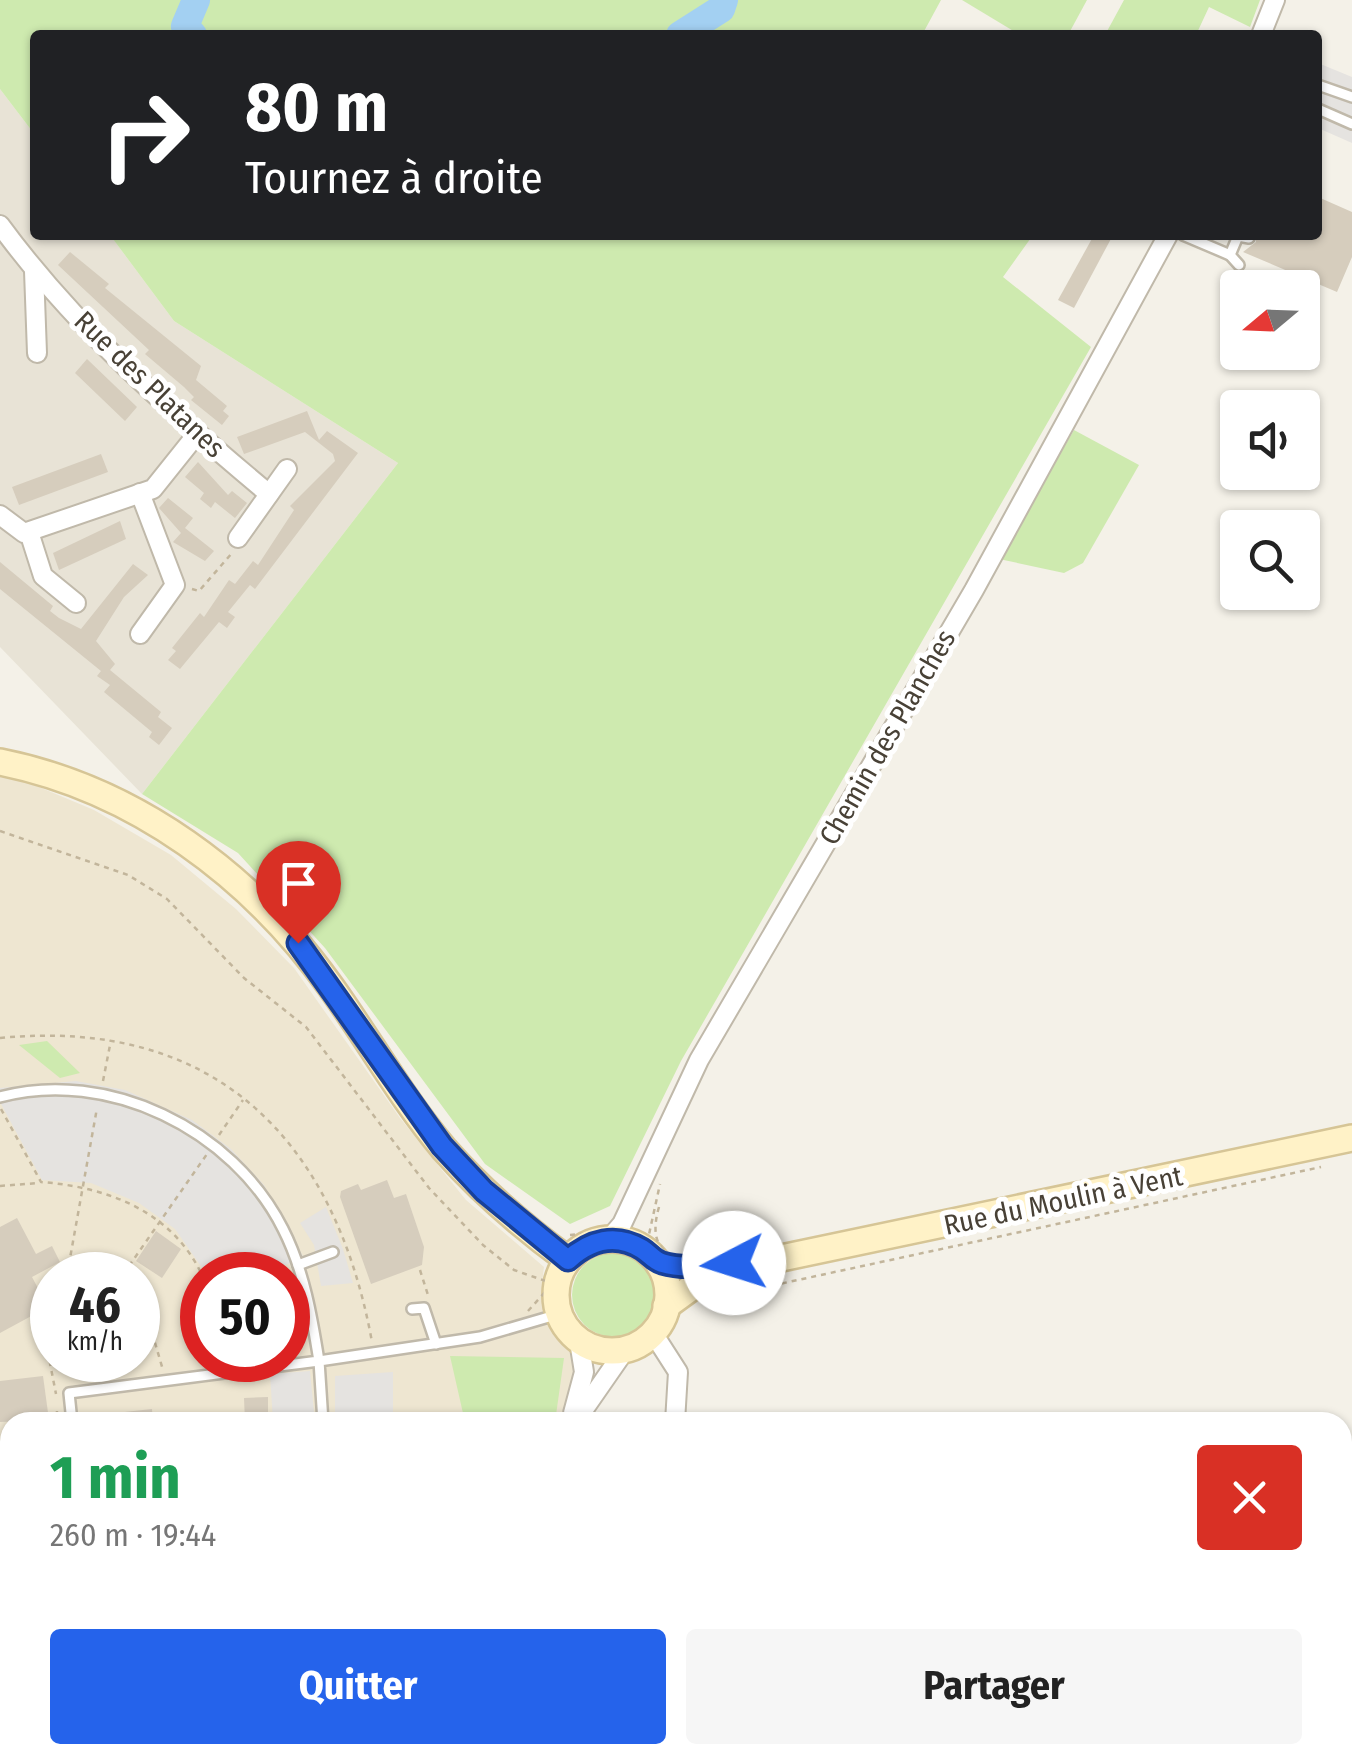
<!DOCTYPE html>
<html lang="fr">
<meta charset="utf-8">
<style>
:root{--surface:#fff;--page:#f6f6f6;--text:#222;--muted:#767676;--accent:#2563eb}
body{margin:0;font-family:"Fira Sans Condensed",sans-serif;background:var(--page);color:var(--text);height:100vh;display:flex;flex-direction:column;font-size:38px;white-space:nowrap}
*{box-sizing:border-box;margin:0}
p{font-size:32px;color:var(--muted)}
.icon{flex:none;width:55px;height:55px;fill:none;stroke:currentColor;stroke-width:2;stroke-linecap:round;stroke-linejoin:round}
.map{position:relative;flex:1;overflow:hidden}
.drawer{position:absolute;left:0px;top:1412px;width:1352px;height:352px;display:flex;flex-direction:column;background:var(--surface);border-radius:30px 30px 0 0;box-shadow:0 2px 8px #0004}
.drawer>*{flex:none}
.guide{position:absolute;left:30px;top:30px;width:1292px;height:210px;border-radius:10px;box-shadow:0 2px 8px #0004;background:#202124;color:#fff;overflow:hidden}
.needle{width:65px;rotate:251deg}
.controls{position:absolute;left:1220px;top:270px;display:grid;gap:20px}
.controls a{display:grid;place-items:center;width:100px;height:100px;border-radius:10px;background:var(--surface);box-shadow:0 2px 8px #0004;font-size:50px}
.speed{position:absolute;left:30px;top:1252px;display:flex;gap:20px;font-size:50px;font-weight:700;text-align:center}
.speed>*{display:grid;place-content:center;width:130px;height:130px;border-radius:50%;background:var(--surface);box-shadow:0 2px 8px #0004;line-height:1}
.speed small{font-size:25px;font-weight:400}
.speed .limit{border:15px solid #d22;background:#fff;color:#111}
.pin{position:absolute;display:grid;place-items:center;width:85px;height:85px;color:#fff;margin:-102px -42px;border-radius:50% 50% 50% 0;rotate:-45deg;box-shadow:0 0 10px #0007}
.pin .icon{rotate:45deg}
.me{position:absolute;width:110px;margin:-55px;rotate:265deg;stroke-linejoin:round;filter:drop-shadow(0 0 8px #0008)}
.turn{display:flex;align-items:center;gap:35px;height:210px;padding:0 50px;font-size:45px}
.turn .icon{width:130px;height:130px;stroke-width:2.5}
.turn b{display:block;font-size:70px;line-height:85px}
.round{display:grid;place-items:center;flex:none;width:105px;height:105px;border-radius:10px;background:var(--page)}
.headline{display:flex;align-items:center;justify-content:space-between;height:170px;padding:0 50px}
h1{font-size:60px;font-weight:700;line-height:75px;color:#1e9e55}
.button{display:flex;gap:20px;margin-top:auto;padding:20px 50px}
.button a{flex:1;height:115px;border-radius:10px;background:var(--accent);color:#fff;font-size:40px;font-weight:700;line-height:115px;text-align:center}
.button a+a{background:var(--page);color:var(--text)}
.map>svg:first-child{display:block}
</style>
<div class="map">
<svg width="1352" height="1763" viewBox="0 0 1352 1763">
<rect width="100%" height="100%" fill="#f4f1e8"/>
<polygon fill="#e8e3d6" points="0,89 35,135 35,235 110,235 174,321 398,463 142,794 0,647"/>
<path fill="#eee6d1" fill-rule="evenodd" d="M0 777 20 779 94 810 171 855 236 909 294 968 400 1118 466 1200 544 1267 542 1283 572 1345 577 1377 562 1422H10V1755H424L421 1763H0ZM52 1275H138V1360H52ZM202 1275H288V1360H202Z"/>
<g fill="#ceeaaf">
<polygon points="0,0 941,0 922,35 35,35 35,135 0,89"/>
<polygon points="962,0 1087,0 1068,35 1020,35"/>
<polygon points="1124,0 1260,0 1250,27 1209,7 1196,35 1105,35"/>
<polygon points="110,235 1033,235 1003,277 1091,347 681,1061 610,1206 570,1224 485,1164 325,948 238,853 142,794 398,463 174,321"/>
<polygon points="1074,430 1139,465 1083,563 1064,573 999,559"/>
<polygon points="47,1041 80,1073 60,1078 19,1045"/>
<circle cx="614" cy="1295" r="42"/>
<polygon points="450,1356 564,1358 555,1422 465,1422"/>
</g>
<g fill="#e5e3e0">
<polygon points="1318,63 1352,77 1352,143 1318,128"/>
<polygon points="76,1081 125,1090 192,1120 231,1149 264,1185 304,1258 259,1275 207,1275 175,1229 139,1203 91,1183 42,1180 0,1102 0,1088"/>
<polygon points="326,1207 343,1249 353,1283 321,1286 314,1245 300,1223"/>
<polygon points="310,1371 315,1422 273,1422 270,1374"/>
<polygon points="393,1372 393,1422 335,1422 335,1376"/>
</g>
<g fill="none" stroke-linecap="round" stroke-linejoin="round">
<g stroke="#a3d0f2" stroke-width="28">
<polyline points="193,35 185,26 196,0"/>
<polyline points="680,35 721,9 724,0"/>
</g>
</g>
<g fill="#d6cdbd">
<polygon points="1318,197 1352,212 1352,257 1337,292 1243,252 1256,242 1256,235 1318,235"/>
<polygon points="1094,235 1113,235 1074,308 1058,300"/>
<polygon points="70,252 109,284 105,288 201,366 196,380 227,406 223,411 229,416 222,425 191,400 194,397 184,387 145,354 149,350 58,265"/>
<polygon points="87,359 137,407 125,421 75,373"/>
<polygon points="307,411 319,440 327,431 358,453 255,589 250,585 228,612 235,617 227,628 219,622 180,669 168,660 176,651 172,648 200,613 204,617 229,580 235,584 253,561 258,565 294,510 290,506 335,461 333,454 305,432 244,454 237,437"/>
<polygon points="101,454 108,472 19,505 12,487"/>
<polygon points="198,462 228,495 232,491 247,503 235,518 215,502 211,508 200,499 204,493 185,477"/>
<polygon points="168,498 193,518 185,528 214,551 205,561 173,542 181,533 159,508"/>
<polygon points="120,521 126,539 59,570 53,553"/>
<polygon points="0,562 53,606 50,611 59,618 81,629 133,564 148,575 124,597 96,641 115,664 110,670 161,712 158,717 172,728 159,745 149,737 152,732 104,692 110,685 97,676 101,671 0,589"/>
<polygon points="387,1180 394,1198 406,1194 424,1247 422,1265 371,1284 340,1197 341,1191 358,1184 361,1190"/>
<polygon points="17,1218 36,1254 52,1246 60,1262 32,1277 48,1307 0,1333 0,1227"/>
<polygon points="156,1231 181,1249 162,1278 136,1261"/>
<polygon points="43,1376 49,1420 0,1422 0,1381"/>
<polygon points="268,1397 268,1422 245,1422 244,1398"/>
<polygon points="152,1409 153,1422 106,1422 106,1414"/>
</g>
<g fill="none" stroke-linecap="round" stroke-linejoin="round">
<defs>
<g id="service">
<polyline points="1318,85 1352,97"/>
<polyline points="1318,109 1352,124"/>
<polyline points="1183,235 1230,255 1239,265"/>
<polyline points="1230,255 1238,236 1249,238"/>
<path d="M0 1097C107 1068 233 1129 283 1229 304 1270 312 1317 319 1361L69 1393 72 1422"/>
<polyline points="298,1265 333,1252"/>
<polyline points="412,1309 424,1308 436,1344"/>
<polyline points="323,1422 319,1361 480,1337 559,1314"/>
<polyline points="0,1451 10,1450"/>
<polyline points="239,1763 244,1755"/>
</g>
<g id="minor">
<polyline points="1261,35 1275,0"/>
<path d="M0 225C74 326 173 414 269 494"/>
<polyline points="34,271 37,353"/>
<polyline points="140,493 175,585 140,634"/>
<polyline points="0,515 24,533 153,489 197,434"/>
<polyline points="29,532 43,576 76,603"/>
<polyline points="238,538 287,469"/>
<polyline points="609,1239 622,1224 699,1060 974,590 1168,235"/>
<polyline points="653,1333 678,1372 675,1422"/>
<polyline points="573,1413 584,1372 579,1341"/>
<polyline points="575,1422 625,1350"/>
<polyline points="421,1763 424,1755"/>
<polyline points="722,1763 724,1755"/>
</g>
<g id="secondary">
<path d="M0 762C135 789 252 876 331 987 369 1040 402 1099 444 1149 481 1191 523 1227 568 1260"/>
<circle cx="612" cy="1295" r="56"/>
<polyline points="666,1306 699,1282 772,1260 1352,1138"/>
</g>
</defs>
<use href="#service" stroke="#c0b9aa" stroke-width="14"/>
<use href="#minor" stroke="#c0b9aa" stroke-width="22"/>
<use href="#secondary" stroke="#d6c596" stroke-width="30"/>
<g stroke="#c2b59b" stroke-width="2.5" stroke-dasharray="5 5" stroke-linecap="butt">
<polyline points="192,589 199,591 232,553"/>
<polyline points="0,831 128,875 167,899 244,978 306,1027 429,1188 483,1245 514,1270 557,1285"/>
<path d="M0 1038C214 1017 335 1138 372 1342"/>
<polyline points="103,1081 111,1040"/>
<path d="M1 1109 41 1182C107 1187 172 1211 202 1275"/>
<polyline points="219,1135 243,1100"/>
<polyline points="0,1186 38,1183"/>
<path d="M659 1207C649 1241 660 1259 695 1259"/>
<polyline points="570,1235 592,1233"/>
<polyline points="656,1262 648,1239 660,1184"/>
<polyline points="420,1270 428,1295"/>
<polyline points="67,1275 97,1108"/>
<polyline points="133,1275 129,1266 207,1154"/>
<polyline points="270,1275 288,1269"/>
<polyline points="138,1285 163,1370"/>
<polyline points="733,1294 1321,1167"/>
<polyline points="45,1301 52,1297"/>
<polyline points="528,1311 546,1291 548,1271"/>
<polyline points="40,1312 56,1394"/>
<polyline points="56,1422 57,1411"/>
<polyline points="0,1634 10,1638"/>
<polyline points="208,1763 210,1755"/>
</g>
<use href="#service" stroke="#fff" stroke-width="9"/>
<use href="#minor" stroke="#fff" stroke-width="18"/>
<use href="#secondary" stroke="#fff2c7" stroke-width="25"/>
</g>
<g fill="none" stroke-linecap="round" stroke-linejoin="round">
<defs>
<path id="route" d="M298 943 442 1146 484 1191 568 1260C590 1240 616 1233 642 1249 650 1254 653 1260 662 1263 685 1270 710 1265 734 1263"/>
</defs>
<use href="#route" stroke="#184099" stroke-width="25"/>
<use href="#route" stroke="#2563eb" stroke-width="18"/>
</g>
<g text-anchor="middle" stroke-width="10" stroke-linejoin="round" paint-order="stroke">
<g font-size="28" fill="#484136" stroke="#fff">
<text transform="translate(150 384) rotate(44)" y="10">Rue des Platanes</text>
<text transform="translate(887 737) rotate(-60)" y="10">Chemin des Planches</text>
<text transform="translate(1063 1200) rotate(-12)" y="10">Rue du Moulin à Vent</text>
</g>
</g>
</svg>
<div class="controls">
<a><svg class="needle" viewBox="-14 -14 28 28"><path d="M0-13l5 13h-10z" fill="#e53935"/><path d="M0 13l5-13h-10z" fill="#767676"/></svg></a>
<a><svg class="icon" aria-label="sound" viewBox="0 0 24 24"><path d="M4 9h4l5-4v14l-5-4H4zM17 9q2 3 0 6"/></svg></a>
<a><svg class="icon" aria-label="search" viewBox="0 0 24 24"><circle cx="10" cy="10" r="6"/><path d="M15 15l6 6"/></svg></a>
</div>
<div class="speed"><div>46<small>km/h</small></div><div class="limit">50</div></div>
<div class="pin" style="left:298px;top:943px;background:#d93025"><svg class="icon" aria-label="arrive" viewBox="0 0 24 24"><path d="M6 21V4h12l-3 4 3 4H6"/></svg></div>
<svg class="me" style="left:734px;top:1263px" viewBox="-20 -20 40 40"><circle r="19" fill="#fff"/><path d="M0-13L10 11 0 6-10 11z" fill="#2563eb"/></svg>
<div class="guide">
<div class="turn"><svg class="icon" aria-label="right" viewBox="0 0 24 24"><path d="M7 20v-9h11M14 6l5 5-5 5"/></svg><div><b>80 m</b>Tournez à droite</div></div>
</div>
<section class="drawer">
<div class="headline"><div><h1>1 min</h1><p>260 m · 19:44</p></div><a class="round" style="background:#d93025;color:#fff"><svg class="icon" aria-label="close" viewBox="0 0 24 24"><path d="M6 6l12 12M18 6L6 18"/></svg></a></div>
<div class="button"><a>Quitter</a><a>Partager</a></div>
</section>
</div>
